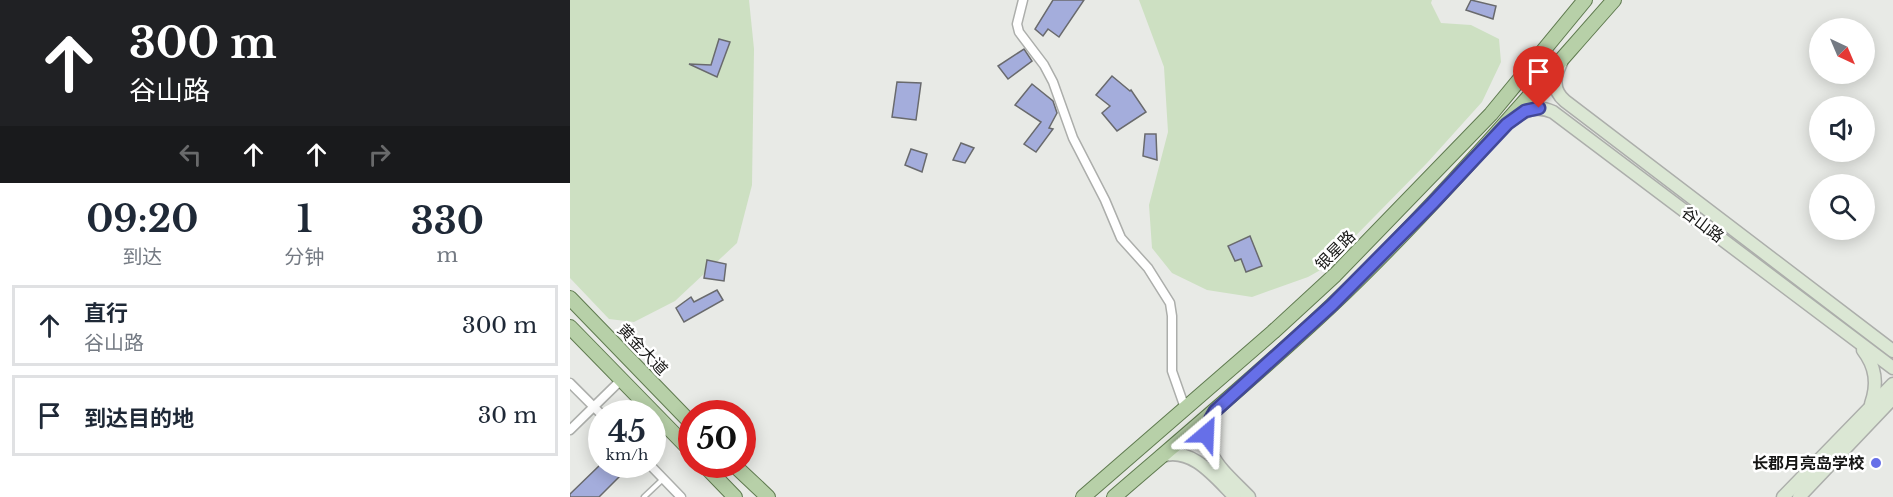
<!DOCTYPE html>
<html lang="zh">
<meta charset="utf-8">
<style>
:root{--surface:#fff;--page:#f2f2f3;--text:#1f2937;--muted:#747a83;--line:#e0e1e3}
body{margin:0;font-family:"Libre Baskerville","Noto Sans SC",serif;background:var(--page);color:var(--text);height:100vh;display:flex;flex-direction:column;font-size:22px;white-space:nowrap}
*{box-sizing:border-box;margin:0}
p{font-size:20px;color:var(--muted)}
.icon{flex:none;width:33px;height:33px;fill:none;stroke:currentColor;stroke-width:2;stroke-linecap:round;stroke-linejoin:round}
.map{position:relative;flex:1;overflow:hidden}
.drawer{display:flex;flex-direction:column;background:var(--surface);width:570px}
.drawer>*{flex:none}
.banner{background:#202124;color:#fff;overflow:hidden}
.needle{width:39px;rotate:136deg}
.tools{position:absolute;left:1239px;top:18px;display:grid;gap:12px}
.tools a{display:grid;place-items:center;width:66px;height:66px;border-radius:50%;background:var(--surface);box-shadow:0 3px 15px #0003;font-size:30px}
.speed{position:absolute;left:18px;top:400px;display:flex;gap:12px;font-size:30px;font-weight:700;text-align:center}
.speed>*{display:grid;place-content:center;width:78px;height:78px;border-radius:50%;background:var(--surface);box-shadow:0 3px 15px #0003;line-height:1}
.speed small{font-size:15px;font-weight:400}
.speed .limit{border:9px solid #d22;background:#fff;color:#111}
.pin{position:absolute;display:grid;place-items:center;width:51px;height:51px;color:#fff;margin:-62px -26px;border-radius:50% 50% 50% 0;rotate:-45deg;box-shadow:0 0 6px #0007}
.pin .icon{rotate:45deg}
.me{position:absolute;width:66px;margin:-33px;rotate:26deg;stroke-linejoin:round;filter:drop-shadow(0 0 4px #0008)}
.turn{display:flex;align-items:center;gap:21px;height:126px;padding:0 30px;font-size:27px}
.turn .icon{width:78px;height:78px;stroke-width:2.5}
.turn b{display:block;font-size:42px;line-height:51px}
.lanes{display:flex;align-items:center;height:57px;padding:0 30px;background:#0003;justify-content:center;gap:30px;direction:ltr}
.lanes .off{opacity:.35}
.eta{display:flex;justify-content:space-evenly;align-items:center;height:102px;text-align:center}
.eta b{font-size:36px;font-weight:800;line-height:42px}
ul{padding:0;list-style:none}
li{display:flex;align-items:center;gap:18px;height:81px;margin:0 12px 9px;padding:0 18px;border:3px solid var(--line);border-radius:0px}
li div{flex:1}
li b{display:block;font-size:22px}
li em{font-style:normal}
main{display:flex;flex:1;min-height:0}
.map>svg:first-child{display:block}
</style>
<main>
<section class="drawer">
<div class="banner">
<div class="turn"><svg class="icon" aria-label="ahead" viewBox="0 0 24 24"><path d="M12 20V5M6 11l6-6 6 6"/></svg><div><b>300 m</b>谷山路</div></div>
<div class="lanes"><svg class="icon off" aria-label="left" viewBox="0 0 24 24"><path d="M17 20v-9H6M10 6l-5 5 5 5"/></svg><svg class="icon" aria-label="ahead" viewBox="0 0 24 24"><path d="M12 20V5M6 11l6-6 6 6"/></svg><svg class="icon" aria-label="ahead" viewBox="0 0 24 24"><path d="M12 20V5M6 11l6-6 6 6"/></svg><svg class="icon off" aria-label="right" viewBox="0 0 24 24"><path d="M7 20v-9h11M14 6l5 5-5 5"/></svg></div>
</div>
<div class="eta">
<div><b>09:20</b><p>到达</p></div>
<div><b>1</b><p>分钟</p></div>
<div><b>330</b><p>m</p></div>
</div>
<ul>
<li><svg class="icon" aria-label="ahead" viewBox="0 0 24 24"><path d="M12 20V5M6 11l6-6 6 6"/></svg><div><b>直行</b><p>谷山路</p></div><em>300 m</em></li>
<li><svg class="icon" aria-label="arrive" viewBox="0 0 24 24"><path d="M6 21V4h12l-3 4 3 4H6"/></svg><div><b>到达目的地</b></div><em>30 m</em></li>
</ul>
</section>
<div class="map">
<svg width="1323" height="497" viewBox="0 0 1323 497">
<rect width="100%" height="100%" fill="#e8eae6"/>
<g fill="#cde0c2">
<polygon points="0,0 179,0 184,49 182,185 167,243 105,301 64,322 39,319 0,278"/>
<polygon points="569,0 862,0 861,3 871,23 901,25 929,39 931,62 912,102 857,163 754,268 738,277 682,297 637,290 602,273 582,248 579,205 598,132 594,67"/>
</g>
<g fill="#a4addc" stroke="#696a6d" stroke-width="1.5">
<polygon points="483,0 514,0 489,37 478,29 473,36 465,29"/>
<polygon points="901,0 926,6 923,19 896,10"/>
<polygon points="149,39 160,42 147,77 119,64 141,65"/>
<polygon points="454,49 462,61 438,79 428,66"/>
<polygon points="542,76 560,91 561,90 576,112 547,131 532,113 540,106 526,95"/>
<polygon points="327,82 351,83 346,120 322,117"/>
<polygon points="462,84 483,101 487,113 479,128 483,129 466,152 454,144 471,122 445,105"/>
<polygon points="575,134 586,134 587,160 573,156"/>
<polygon points="391,143 404,148 395,163 383,160"/>
<polygon points="341,149 357,154 352,172 335,165"/>
<polygon points="680,236 692,266 676,272 671,259 665,261 658,246"/>
<polygon points="137,260 156,264 154,281 134,278"/>
<polygon points="147,290 153,300 114,322 106,308 121,297 124,302"/>
<polygon points="30,465 61,465 29,497 0,497 0,494"/>
</g>
<g fill="none" stroke-linecap="round" stroke-linejoin="round">
<defs>
<polyline id="lane" points="74,497 93,479"/>
<g id="street">
<polyline points="453,0 447,24 449,32 474,65 483,82 503,138 535,200 551,238 578,268 600,303 602,316 602,371 615,408"/>
<polyline points="0,383 32,415"/>
<polyline points="0,430 51,380"/>
<polyline points="80,465 111,497"/>
</g>
<g id="secondary">
<path d="M991 63C984 77 982 90 995 101L1323 351"/>
<path d="M943 119C955 109 968 105 983 112L1323 368"/>
<path d="M1293 350C1306 367 1308 384 1301 404"/>
<path d="M645 411C623 450 654 471 679 497"/>
<path d="M591 456C622 446 645 477 665 497"/>
<polyline points="1213,497 1323,384"/>
<polyline points="1229,497 1323,398"/>
</g>
<g id="primary">
<polyline points="0,298 122,424"/>
<polyline points="0,327 122,452"/>
<polyline points="134,465 165,497"/>
<polyline points="164,465 198,497"/>
<polyline points="513,497 703,332 765,275 921,114 1015,0"/>
<path d="M544 497C617 434 691 372 761 306 862 210 952 104 1044 0"/>
</g>
</defs>
<use href="#lane" stroke="#acaeab" stroke-width="7"/>
<use href="#street" stroke="#acaeab" stroke-width="11"/>
<use href="#secondary" stroke="#acaeab" stroke-width="15"/>
<use href="#primary" stroke="#5f7a4f" stroke-width="16"/>
<use href="#lane" stroke="#fff" stroke-width="4"/>
<use href="#street" stroke="#fff" stroke-width="8"/>
<use href="#secondary" stroke="#dbe7d4" stroke-width="12"/>
<use href="#primary" stroke="#b7d0a8" stroke-width="14"/>
</g>
<g fill="none" stroke-linecap="round" stroke-linejoin="round">
<defs>
<polyline id="route" points="636,434 640,420 645,411 762,305 862,204 937,124 955,111 969,108"/>
</defs>
<use href="#route" stroke="#424897" stroke-width="15"/>
<use href="#route" stroke="#666fe8" stroke-width="10"/>
</g>
<circle fill="#666fe8" stroke="#fff" stroke-width="2" cx="1306" cy="463" r="6"/>
<g text-anchor="middle" stroke-width="5" stroke-linejoin="round" paint-order="stroke">
<g font-size="16" fill="#161615" stroke="#fff">
<text transform="translate(1133 224) rotate(37)" y="6">谷山路</text>
<text transform="translate(765 250) rotate(-45)" y="6">银星路</text>
<text transform="translate(73 349) rotate(46)" y="6">黄金大道</text>
</g>
<g font-size="16" font-weight="bold" fill="#161615" stroke="#fff" text-anchor="end">
<text x="1294" y="469">长郡月亮岛学校</text>
</g>
</g>
</svg>
<div class="tools">
<a><svg class="needle" viewBox="-14 -14 28 28"><path d="M0-13l5 13h-10z" fill="#e53935"/><path d="M0 13l5-13h-10z" fill="#747a83"/></svg></a>
<a><svg class="icon" aria-label="sound" viewBox="0 0 24 24"><path d="M4 9h4l5-4v14l-5-4H4zM17 9q2 3 0 6"/></svg></a>
<a><svg class="icon" aria-label="search" viewBox="0 0 24 24"><circle cx="10" cy="10" r="6"/><path d="M15 15l6 6"/></svg></a>
</div>
<div class="speed"><div>45<small>km/h</small></div><div class="limit">50</div></div>
<div class="pin" style="left:969px;top:108px;background:#d93025"><svg class="icon" aria-label="arrive" viewBox="0 0 24 24"><path d="M6 21V4h12l-3 4 3 4H6"/></svg></div>
<svg class="me" style="left:636px;top:434px" viewBox="-20 -20 40 40"><path d="M0-17L14 15 0 8-14 15z" fill="#666fe8" stroke="#fff" stroke-width="4"/></svg>
</div>
</main>
